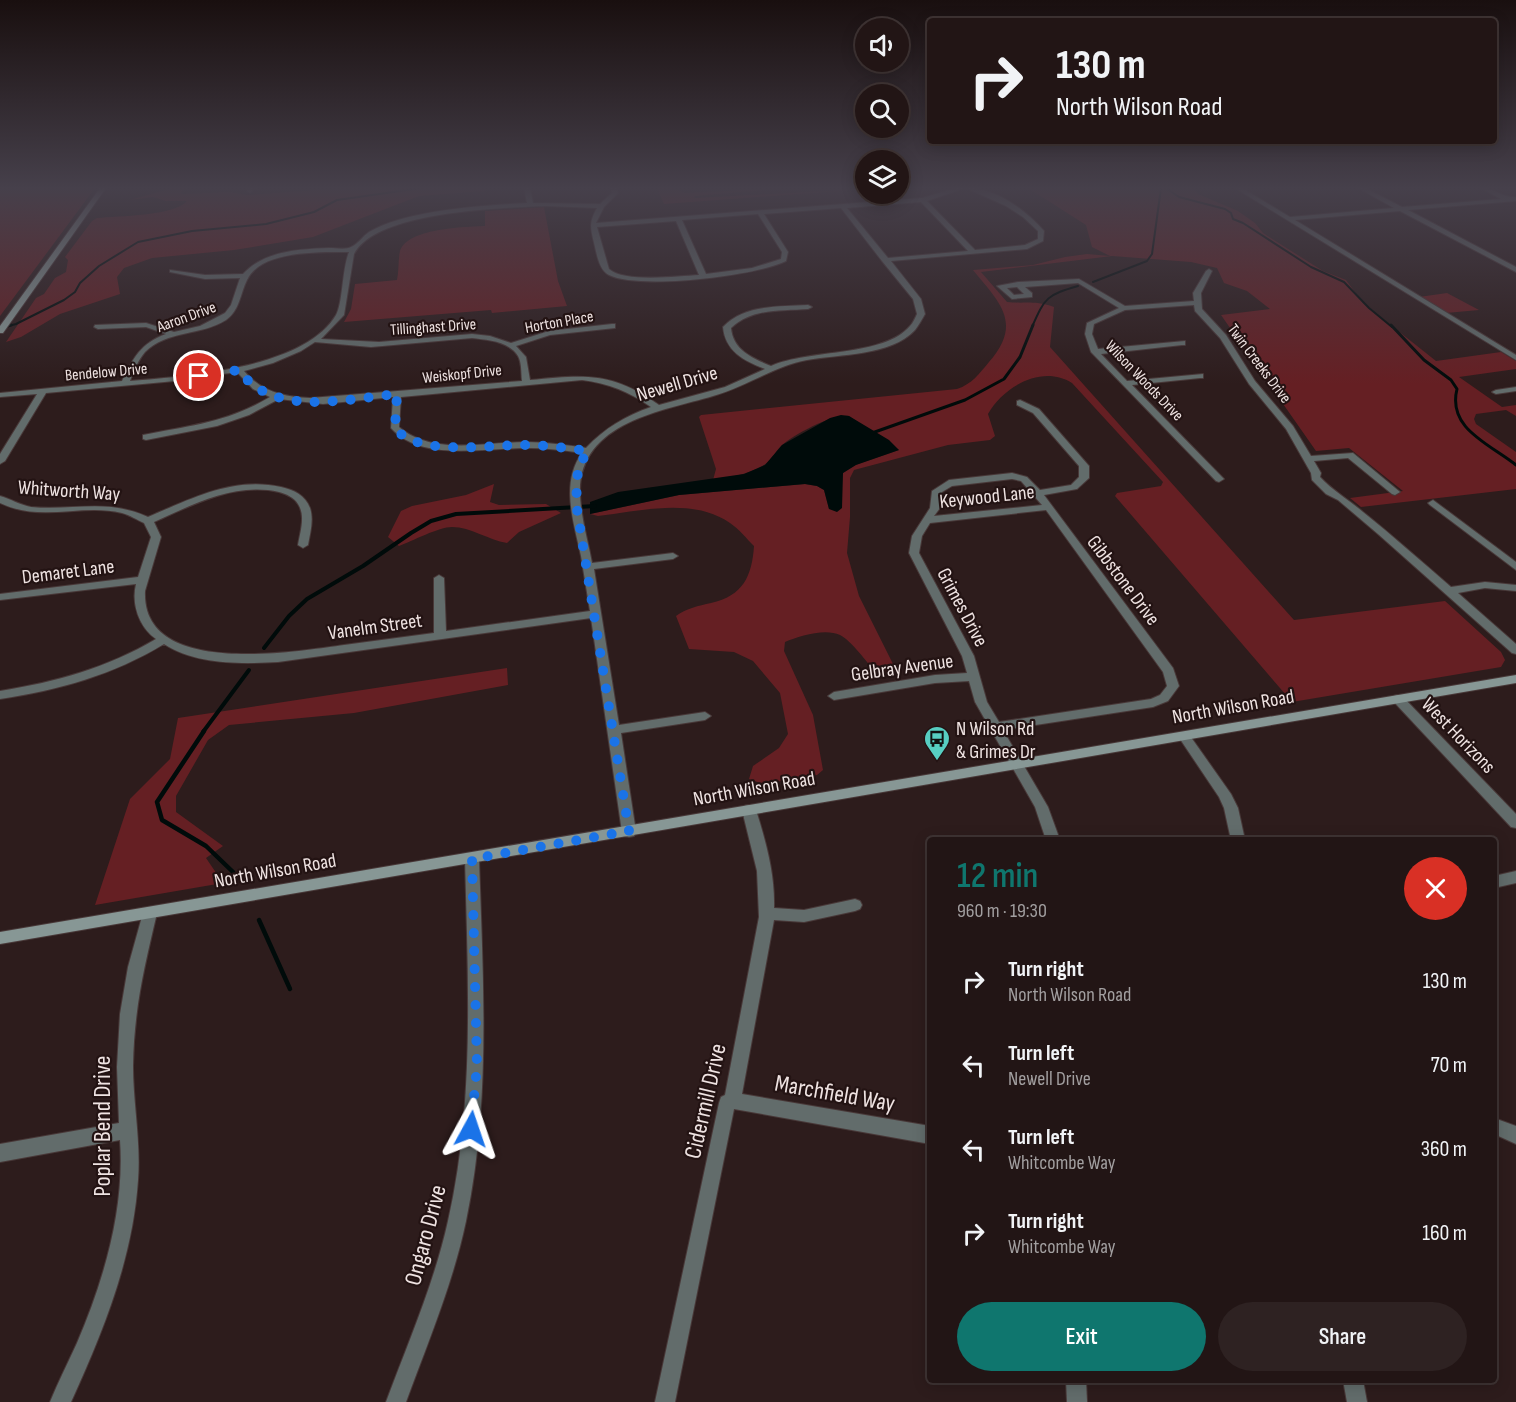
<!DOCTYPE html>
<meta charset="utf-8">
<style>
:root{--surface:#221515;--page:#2e2222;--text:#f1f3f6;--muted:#a29fa0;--line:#3f3434;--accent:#0f766e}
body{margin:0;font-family:"Sofia Sans Condensed",sans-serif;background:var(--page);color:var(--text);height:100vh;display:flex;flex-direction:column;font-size:22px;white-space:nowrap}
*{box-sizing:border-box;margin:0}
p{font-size:20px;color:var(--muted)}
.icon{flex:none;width:33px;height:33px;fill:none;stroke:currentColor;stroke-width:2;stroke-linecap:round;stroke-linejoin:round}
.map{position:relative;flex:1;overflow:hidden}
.panel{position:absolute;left:927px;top:837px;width:570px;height:546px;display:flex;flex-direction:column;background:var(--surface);border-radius:6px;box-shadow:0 3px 15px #0003,0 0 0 2px var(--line)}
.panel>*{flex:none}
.guide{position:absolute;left:927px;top:18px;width:570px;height:126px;border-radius:6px;box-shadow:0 3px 15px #0003,0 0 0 2px var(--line);background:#221515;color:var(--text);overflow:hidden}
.buttons{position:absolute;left:855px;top:18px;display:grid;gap:12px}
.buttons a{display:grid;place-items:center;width:54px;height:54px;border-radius:50%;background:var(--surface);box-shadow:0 3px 15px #0003,0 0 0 2px var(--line);font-size:30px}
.pin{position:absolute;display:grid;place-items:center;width:51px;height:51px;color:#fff;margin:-26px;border:3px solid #fff;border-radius:50%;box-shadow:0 2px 6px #0007}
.me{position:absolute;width:66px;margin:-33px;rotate:5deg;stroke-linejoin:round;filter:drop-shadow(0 0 4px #0008)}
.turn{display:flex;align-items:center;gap:21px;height:126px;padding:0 30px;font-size:27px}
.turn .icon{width:78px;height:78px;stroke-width:2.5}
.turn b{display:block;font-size:42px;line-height:51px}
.round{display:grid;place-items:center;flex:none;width:63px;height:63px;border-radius:32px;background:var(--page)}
.overview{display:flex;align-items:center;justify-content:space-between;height:102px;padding:0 30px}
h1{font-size:36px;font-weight:600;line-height:45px;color:var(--accent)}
.action{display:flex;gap:12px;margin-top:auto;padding:12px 30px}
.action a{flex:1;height:69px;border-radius:36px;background:var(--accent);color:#fff;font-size:24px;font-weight:600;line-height:69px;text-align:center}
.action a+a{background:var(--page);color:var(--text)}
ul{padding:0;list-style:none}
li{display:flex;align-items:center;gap:18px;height:84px;padding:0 30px}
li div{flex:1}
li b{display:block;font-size:22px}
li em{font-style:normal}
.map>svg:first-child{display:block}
</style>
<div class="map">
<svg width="1516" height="1402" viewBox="0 0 1516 1402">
<rect width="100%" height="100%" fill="#2d1c1c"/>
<g fill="#651f23">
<polygon points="0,188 95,188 0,316"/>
<path d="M172 188H186L181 193 183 194 230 192 248 195 346 188H485V191L419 196 313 237 234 250 152 258 124 268 117 277 120 294 60 314 21 337 6 342 36 298 44 294 55 278 66 272 68 260 65 257 92 221 97 218C118 216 174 216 187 201H166L153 197 130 200Z"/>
<polygon points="657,188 674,188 685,193 786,188 695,196 694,198 866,189 664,204"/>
<path d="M1028 188H1192L1198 194 1238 211 1255 223 1263 233 1323 271 1346 280 1363 303 1436 361 1501 352 1516 361V369L1459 377 1502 407 1516 405V416L1506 410 1476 414 1474 419 1476 424 1516 452V489L1361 507 1350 498 1403 491 1349 448 1316 451 1221 315 1270 309 1247 291 1224 283 1217 268 1191 262 1112 256 981 272 1007 302C1026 304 1033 300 1054 307L1050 347 1294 620 1445 601 1501 652 1505 660 1501 667 1292 702 1115 496 1117 493 1161 486 1163 482 1072 383C1042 364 1003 387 988 414L995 436 990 440 948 445 854 470 850 478V517L847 553 859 596 896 670 889 673 876 672C867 663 851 640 840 635 825 628 799 636 785 642L784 651 813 715 823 770 817 775 763 784 749 779 753 766 779 748 788 734 780 693 753 661 734 652 689 649 676 616C687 608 698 606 711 603 743 596 752 576 754 546 746 538 739 529 730 523 693 497 640 511 598 516L590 514 679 495 805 484 817 486 824 490 829 509 843 473 855 465 899 450 849 416C832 414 795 434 781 446 775 452 771 462 762 466 747 475 730 477 713 480L716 469 699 417 701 415 957 389C972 384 979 374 989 362 1023 323 1000 303 973 270L1033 265 1065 257 1087 254 1110 256 1092 247 1086 225Z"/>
<path d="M544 207 558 281 567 306 492 313 491 310 344 322 351 309 355 284 397 280C399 271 398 260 400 251 408 228 464 227 485 226V211Z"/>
<polygon points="1447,293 1479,310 1446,313 1419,297"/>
<path d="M494 484 490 502 499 505 546 504 561 513 519 532 507 543C488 540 471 527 452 527 439 527 412 541 399 546L388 537 401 511 412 506 466 495Z"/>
<polygon points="507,668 508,685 354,713 229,725 208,740 176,796 176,812 223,846 206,858 223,883 95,905 130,799 170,759 178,718"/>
</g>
<polygon fill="#000b0a" points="841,415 849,416 889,440 899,450 856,465 843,473 842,508 837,512 829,509 824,490 817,486 805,484 679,495 590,514 590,502 618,492 744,474 765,465 782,445 830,418"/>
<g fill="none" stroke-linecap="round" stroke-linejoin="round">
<g stroke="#000b0a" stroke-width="2">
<polyline points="1166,188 1179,197 1225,209 1231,213 1233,219 1243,223 1311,267 1344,282 1369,308 1392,327"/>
<polyline points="1093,282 1147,261 1152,254 1161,188"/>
<polyline points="5,327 16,324 64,300 75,292 80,283 99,266 138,242 192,231 266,224 314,212 337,200 421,188"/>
<path d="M1032 327C1045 297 1047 295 1078 286"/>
</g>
<g stroke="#000b0a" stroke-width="3">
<path d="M1391 325 1424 360 1451 380 1457 389C1447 429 1490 444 1516 465"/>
<polyline points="0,328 11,325"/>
<polyline points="872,433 965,400 1004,379 1020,357 1033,325"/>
</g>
<g stroke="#000b0a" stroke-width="4">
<polyline points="264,648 289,616 307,599 363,566 411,533 431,521 456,514 595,506"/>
<polyline points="203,732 249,670"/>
</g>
<g stroke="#000b0a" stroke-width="4.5">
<polyline points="204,731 157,802 162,820 206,846 233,872"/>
<polyline points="259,920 290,989"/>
</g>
<defs>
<g id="minor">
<polygon points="248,188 254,188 250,193 247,191"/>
<path d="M524 188H530L533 203 600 204 612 193 611 188H617L618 193 604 207 596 223 922 198 956 188H965L927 201 975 250 1025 245 1038 239V231L1023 217 1006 206 966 188C995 187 1026 210 1044 231L1043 241 1027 249 891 261 921 299 925 314C922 319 919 325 915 330 891 356 840 354 807 360 774 366 746 387 713 396 663 411 580 422 580 491 580 516 588 540 592 563L673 553 678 556 673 559 594 569 619 725 705 712 711 716 705 720 621 733 636 832 634 836 629 837 624 836 622 832 591 618 278 662C242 664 196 665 164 644 113 675 59 690 0 699V691C56 682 107 668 156 639 139 627 131 604 136 584L0 600V594L138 577 151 537 144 523C137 520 130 515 122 513 81 503 42 523 0 503V496C11 499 20 505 31 507 73 511 107 498 148 517 190 499 234 476 281 487 294 490 305 495 310 508 314 520 310 533 308 545L303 548 298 545C300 532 306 516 298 504 294 497 286 494 279 492 235 482 192 505 154 522L161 537 145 591C141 678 293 652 344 645 374 641 404 637 434 633V578L439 575 444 578 446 631 590 611C587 593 584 574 581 556 574 523 560 483 582 453 563 450 545 448 526 448 485 448 421 462 391 428L393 397 323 404 279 399 249 415 217 426 146 440 143 439V435C191 425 226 423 270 397L253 389 237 372 175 381 46 393 5 461 0 464V454L37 394 0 397V393L122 381C133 358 141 343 166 334L146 327 98 329 94 327 95 325 146 323 174 332 200 326 225 313 231 305 240 278 205 279 170 272V270L205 275 243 274C264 251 299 249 329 248 335 248 346 250 351 247 358 244 363 236 369 232 405 210 484 205 527 203ZM921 202 968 251 888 258 847 208ZM545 206 597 208C588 224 591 229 595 247 597 256 600 271 609 275 639 290 756 276 786 261L788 252 764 214 841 208 882 261 913 299 917 314C915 318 913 323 910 326 884 357 809 349 771 366 752 358 733 350 731 328 752 308 781 311 808 309L812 307 808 305C779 307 744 304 723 327 725 351 744 361 765 369L725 387 659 405C611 371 585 375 530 380L526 357 516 346 550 335 615 328V324H612L549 331 511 343 490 336 472 334 379 342 321 339 344 315 354 254C376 211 502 208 545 206ZM758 214 782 252 781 259 752 268 706 274 682 220ZM676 221 699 275C679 276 624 283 609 269L597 227ZM349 252C342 269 343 303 336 315 304 369 186 376 130 381 134 371 138 360 145 352 167 330 201 336 226 320 240 310 240 294 247 280 261 250 320 252 349 252ZM472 338C487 340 509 341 518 356 522 363 521 373 522 381L310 398C283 397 262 392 244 371L273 363 301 351 315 342 371 347ZM582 380C608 383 630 392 651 407 625 416 605 428 586 448 566 445 546 442 526 442 485 442 433 456 399 427L401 397Z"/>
<path d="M1235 188H1242L1290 217 1394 208 1358 188H1365L1402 207 1501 199 1481 188C1494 188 1503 198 1516 197V201L1408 210 1516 267V272L1400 211 1295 220 1516 355V360Z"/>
<path d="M1209 269 1212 271 1201 293 1202 309 1226 335 1255 381 1293 426 1311 456 1353 453 1400 492 1395 495 1392 494 1348 458 1314 461 1321 473 1320 477C1333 491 1349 500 1363 512 1393 536 1422 562 1451 587L1485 582 1516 585V591L1485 588 1458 593 1516 644V654L1512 653 1378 534 1338 500 1326 494 1312 480 1311 473 1286 429 1249 384 1220 338 1195 311 1194 305 1125 310 1094 324 1092 334 1098 349 1185 341V345H1182L1101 354 1127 381 1203 374V378H1200L1132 385 1222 477 1224 479 1219 482 1216 481 1091 352 1085 334 1087 323 1119 308 1078 283 1025 287 1032 293V297L1012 299 997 286 1018 282 1079 279 1125 306 1194 301 1193 293 1206 271ZM1017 287 1024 294 1014 295 1007 288Z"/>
<polygon points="1516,387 1516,391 1496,394 1492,392 1496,390"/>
<path d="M1020 400 1039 409 1089 466V478L1077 489 1044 495 1173 668 1179 686 1168 701 1153 707 1003 730 1048 807 1060 840H1046L1035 807 975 702 969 681 935 683 834 700 828 696 834 692 935 675 967 673 962 656 909 553 912 536 930 508 932 491 949 480 1012 473 1027 477 1040 490 1071 485 1079 477V466L1033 413 1017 405V401ZM1012 479 1021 481 1042 505 934 516 940 508 942 492 952 486ZM1046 510 1163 672 1167 686 1160 695 1151 699 999 722 987 702 974 656 919 553 922 536 930 523Z"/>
<polygon points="1433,500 1516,562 1516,570 1430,505 1428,503"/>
<polygon points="1398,695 1402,696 1516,814 1516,828 1511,827 1394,702 1392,699 1394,696"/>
<polygon points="1184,732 1188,733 1231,794 1238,808 1245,840 1231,840 1224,808 1219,797 1178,736 1180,733"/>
<path d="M749 805 754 806 756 810C766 842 775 874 774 908L804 910 855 899 860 901 862 905 860 909 855 911 804 922 774 920 742 1094 930 1126V1144L734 1109 675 1402H655L719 1103 721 1097 725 1095 759 917 757 871 742 810 744 806Z"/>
<path d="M472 853 477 855 479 859C483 979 491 1102 466 1221 453 1283 428 1342 406 1402H386C408 1343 434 1284 448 1221 475 1103 468 980 465 859L467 855Z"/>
<polygon points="1516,871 1516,883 1494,888 1494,876"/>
<path d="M150 907 155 909 157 913C144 968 134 1009 133 1066 133 1104 141 1142 138 1180 133 1258 103 1332 71 1402H50C58 1382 68 1363 77 1343 104 1280 125 1209 120 1140L0 1162V1144L119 1123 117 1067 120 1014 128 967 143 913 145 909Z"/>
<polygon points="1494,1118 1516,1126 1516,1144 1494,1134"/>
<polygon points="1066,1380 1086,1380 1087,1402 1067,1402"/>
<polygon points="1343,1380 1363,1380 1367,1402 1347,1402"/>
</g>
<g id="secondary">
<polygon points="100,188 106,188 3,333 0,333 0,326"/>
<polygon points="1516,675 1516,683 0,944 0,932"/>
</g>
</defs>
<use href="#minor" stroke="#483838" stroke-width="2"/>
<use href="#secondary" stroke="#483838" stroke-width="2"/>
<use href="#minor" fill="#626c6b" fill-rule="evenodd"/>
<use href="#secondary" fill="#879795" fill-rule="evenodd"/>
</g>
<linearGradient id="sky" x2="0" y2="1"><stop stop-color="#190f0f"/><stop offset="0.49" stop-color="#46404b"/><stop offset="1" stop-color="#46404b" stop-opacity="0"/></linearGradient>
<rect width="1516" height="384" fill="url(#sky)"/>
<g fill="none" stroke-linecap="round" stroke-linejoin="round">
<path stroke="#1a73e8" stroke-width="10" stroke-dasharray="0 18" d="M199 376 239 370C272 418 347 399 397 394L395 428C417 457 490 445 524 445 545 445 567 448 588 451L578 467 576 503 629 831 472 859 477 1066 471 1129"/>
</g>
<defs>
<symbol id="bus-pin" viewBox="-11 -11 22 30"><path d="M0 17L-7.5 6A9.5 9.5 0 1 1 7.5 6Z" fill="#57cec2" stroke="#231313"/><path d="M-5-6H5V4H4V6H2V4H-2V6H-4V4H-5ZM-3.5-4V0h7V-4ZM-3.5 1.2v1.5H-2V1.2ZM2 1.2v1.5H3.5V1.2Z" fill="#111"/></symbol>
</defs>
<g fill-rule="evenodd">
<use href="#bus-pin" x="922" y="724" width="30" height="40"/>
</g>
<g text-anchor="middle" stroke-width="4.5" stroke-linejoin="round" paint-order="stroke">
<g font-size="16" fill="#efe3e2" stroke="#231313">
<text transform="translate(186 316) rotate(-20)" y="6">Aaron Drive</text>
<text transform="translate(559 321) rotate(-10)" y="6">Horton Place</text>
<text transform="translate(433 326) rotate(-4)" y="6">Tillinghast Drive</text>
<text transform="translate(1260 363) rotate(53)" y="6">Twin Creeks Drive</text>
<text transform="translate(106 371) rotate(-5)" y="6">Bendelow Drive</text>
<text transform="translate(462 373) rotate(-6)" y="6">Weiskopf Drive</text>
<text transform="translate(1145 380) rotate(46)" y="6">Wilson Woods Drive</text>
</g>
<g font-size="20" fill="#efe3e2" stroke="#231313">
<text transform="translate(677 383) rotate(-16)" y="7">Newell Drive</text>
<text transform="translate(69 490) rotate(4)" y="7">Whitworth Way</text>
<text transform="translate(987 496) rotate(-6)" y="7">Keywood Lane</text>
<text transform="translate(68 571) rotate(-7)" y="7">Demaret Lane</text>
<text transform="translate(1124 580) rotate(53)" y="7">Gibbstone Drive</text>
<text transform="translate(963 607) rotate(62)" y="7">Grimes Drive</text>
<text transform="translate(375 626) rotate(-8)" y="7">Vanelm Street</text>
<text transform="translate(902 667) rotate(-8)" y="7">Gelbray Avenue</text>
<text transform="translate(1233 706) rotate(-10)" y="7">North Wilson Road</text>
<text transform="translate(1459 735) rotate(46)" y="7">West Horizons</text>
<text transform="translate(754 788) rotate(-10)" y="7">North Wilson Road</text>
<text transform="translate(275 870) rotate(-10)" y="7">North Wilson Road</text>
</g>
<g font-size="20" fill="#efe3e2" stroke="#231313" text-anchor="start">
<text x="956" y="735">N Wilson Rd<tspan x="956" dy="23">&amp; Grimes Dr</tspan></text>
</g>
<g font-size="24" fill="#efe3e2" stroke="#231313">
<text transform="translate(835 1093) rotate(10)" y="8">Marchfield Way</text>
<text transform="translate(705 1101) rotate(-77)" y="8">Cidermill Drive</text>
<text transform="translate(102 1126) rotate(-90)" y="8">Poplar Bend Drive</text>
<text transform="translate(425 1235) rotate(-75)" y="8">Ongaro Drive</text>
</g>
</g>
</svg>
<div class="buttons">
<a><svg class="icon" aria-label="sound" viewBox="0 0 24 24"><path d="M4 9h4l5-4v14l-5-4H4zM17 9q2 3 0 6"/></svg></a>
<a><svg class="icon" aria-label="search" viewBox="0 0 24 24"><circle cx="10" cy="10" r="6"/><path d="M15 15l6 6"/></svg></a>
<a><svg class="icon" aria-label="layers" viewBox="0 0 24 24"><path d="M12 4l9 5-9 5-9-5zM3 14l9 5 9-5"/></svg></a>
</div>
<div class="pin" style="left:199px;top:376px;background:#d93025"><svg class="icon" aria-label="arrive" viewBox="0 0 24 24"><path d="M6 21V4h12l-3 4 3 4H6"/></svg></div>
<svg class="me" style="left:471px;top:1129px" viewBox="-20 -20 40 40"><path d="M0-17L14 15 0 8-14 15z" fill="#1a73e8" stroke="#fff" stroke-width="4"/></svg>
<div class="guide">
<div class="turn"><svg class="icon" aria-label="right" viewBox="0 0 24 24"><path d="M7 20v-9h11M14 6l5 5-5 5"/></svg><div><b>130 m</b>North Wilson Road</div></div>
</div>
<section class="panel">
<div class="overview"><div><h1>12 min</h1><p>960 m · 19:30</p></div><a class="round" style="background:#d93025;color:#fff"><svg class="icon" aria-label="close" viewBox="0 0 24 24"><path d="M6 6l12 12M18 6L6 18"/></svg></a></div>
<ul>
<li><svg class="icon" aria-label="right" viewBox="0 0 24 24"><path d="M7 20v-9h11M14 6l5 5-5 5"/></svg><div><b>Turn right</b><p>North Wilson Road</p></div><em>130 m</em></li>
<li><svg class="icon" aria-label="left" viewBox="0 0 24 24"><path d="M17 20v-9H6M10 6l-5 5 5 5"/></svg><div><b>Turn left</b><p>Newell Drive</p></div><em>70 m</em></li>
<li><svg class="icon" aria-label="left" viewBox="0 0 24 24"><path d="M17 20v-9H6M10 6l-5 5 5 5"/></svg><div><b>Turn left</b><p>Whitcombe Way</p></div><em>360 m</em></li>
<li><svg class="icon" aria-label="right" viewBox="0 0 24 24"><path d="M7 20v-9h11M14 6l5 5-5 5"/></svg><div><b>Turn right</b><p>Whitcombe Way</p></div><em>160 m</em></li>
</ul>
<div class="action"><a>Exit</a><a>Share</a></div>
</section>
</div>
